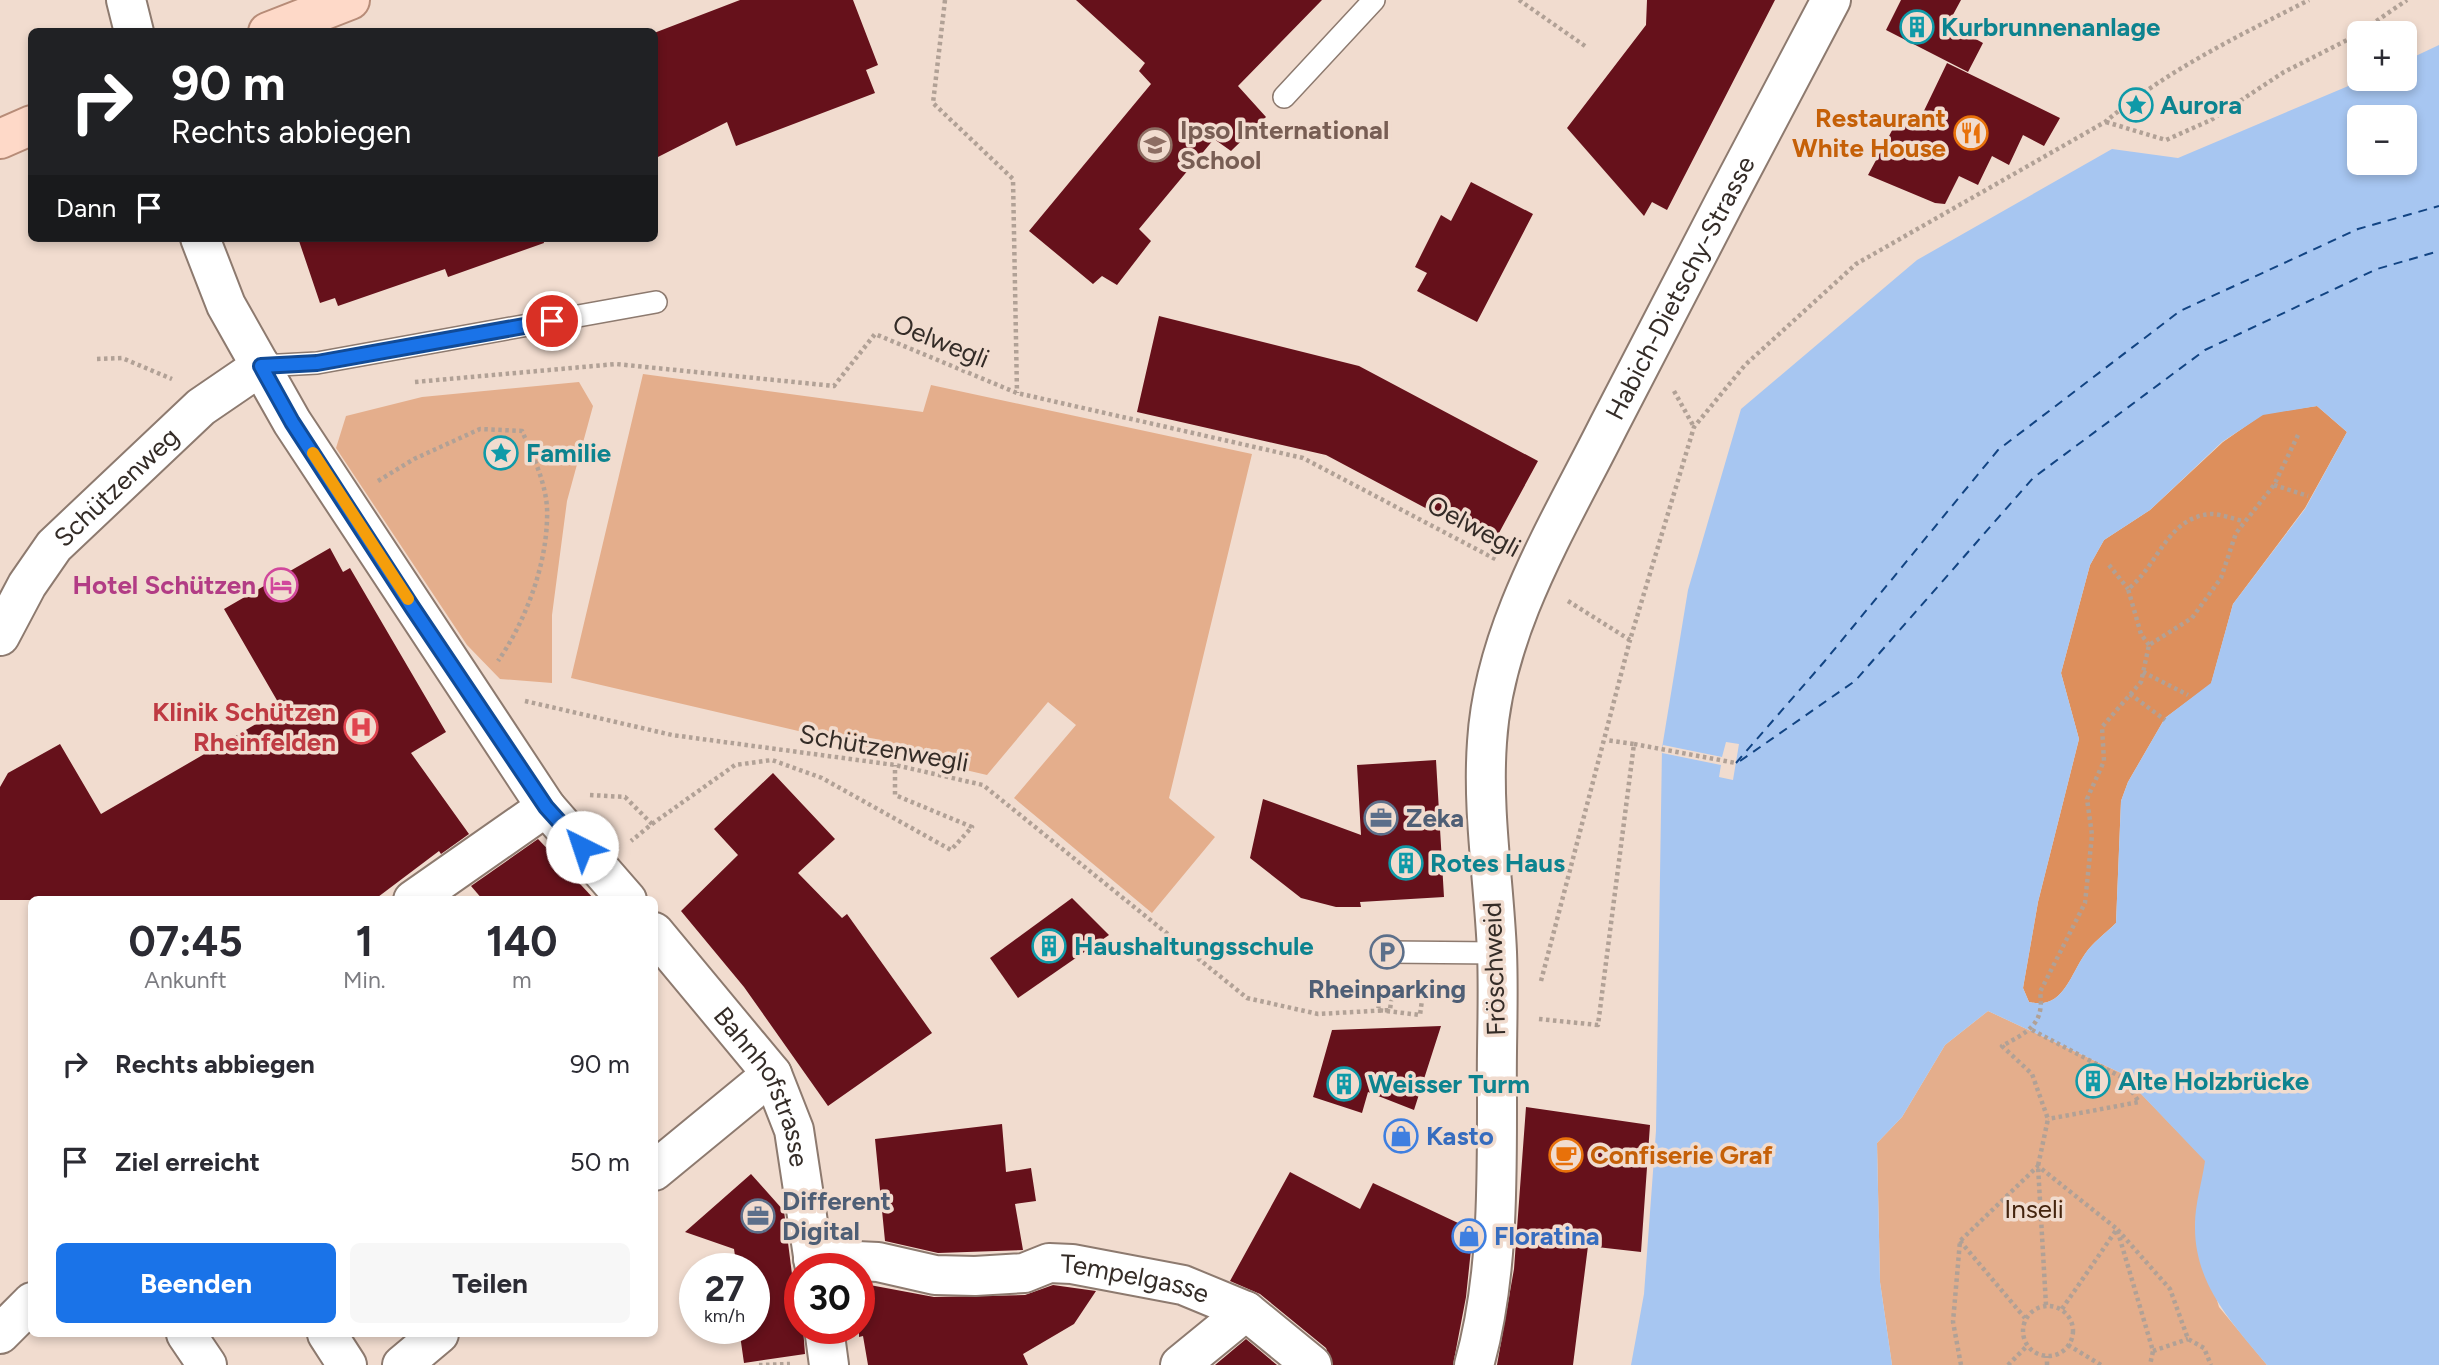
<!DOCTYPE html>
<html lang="de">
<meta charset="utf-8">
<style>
:root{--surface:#fff;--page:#f7f7f7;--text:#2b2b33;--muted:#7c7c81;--accent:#1a73e8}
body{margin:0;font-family:Figtree,sans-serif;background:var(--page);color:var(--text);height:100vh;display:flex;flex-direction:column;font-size:26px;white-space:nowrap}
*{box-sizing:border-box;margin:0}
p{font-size:23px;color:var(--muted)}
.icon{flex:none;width:38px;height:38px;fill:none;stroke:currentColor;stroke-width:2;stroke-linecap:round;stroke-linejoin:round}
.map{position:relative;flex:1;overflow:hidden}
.sheet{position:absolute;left:28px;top:896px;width:630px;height:441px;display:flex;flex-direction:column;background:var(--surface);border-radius:10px;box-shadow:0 4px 10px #0003}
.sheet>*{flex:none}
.hud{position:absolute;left:28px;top:28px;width:630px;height:214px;border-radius:10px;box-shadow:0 4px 10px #0003;background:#202124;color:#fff;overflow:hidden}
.fabs{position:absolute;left:2347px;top:21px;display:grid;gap:14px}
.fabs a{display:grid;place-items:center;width:70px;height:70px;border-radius:10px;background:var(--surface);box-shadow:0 4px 10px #0003;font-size:35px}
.speed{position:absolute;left:679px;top:1253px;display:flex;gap:14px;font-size:35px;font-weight:700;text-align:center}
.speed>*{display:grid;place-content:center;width:91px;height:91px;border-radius:50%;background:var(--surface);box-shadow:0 4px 10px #0003;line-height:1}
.speed small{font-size:18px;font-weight:400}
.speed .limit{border:10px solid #d22;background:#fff;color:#111}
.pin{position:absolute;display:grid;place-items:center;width:60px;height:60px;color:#fff;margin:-30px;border:4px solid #fff;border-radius:50%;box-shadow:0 2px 7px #0007}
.me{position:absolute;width:77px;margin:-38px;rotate:319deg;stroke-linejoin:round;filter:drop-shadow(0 0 5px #0008)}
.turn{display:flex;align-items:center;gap:24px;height:147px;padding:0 28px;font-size:32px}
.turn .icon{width:91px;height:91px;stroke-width:2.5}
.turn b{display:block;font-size:49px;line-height:60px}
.then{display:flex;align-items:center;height:66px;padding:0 28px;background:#0003;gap:14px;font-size:26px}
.eta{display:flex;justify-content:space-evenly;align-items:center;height:119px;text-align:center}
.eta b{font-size:42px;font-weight:700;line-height:49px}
.button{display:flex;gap:14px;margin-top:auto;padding:14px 28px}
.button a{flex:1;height:80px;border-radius:10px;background:var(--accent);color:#fff;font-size:28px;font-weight:700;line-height:80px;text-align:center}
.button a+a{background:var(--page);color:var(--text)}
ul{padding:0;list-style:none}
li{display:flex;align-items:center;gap:21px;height:98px;padding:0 28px}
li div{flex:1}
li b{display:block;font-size:26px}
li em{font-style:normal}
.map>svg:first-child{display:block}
</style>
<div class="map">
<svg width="2439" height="1365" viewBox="0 0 2439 1365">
<rect width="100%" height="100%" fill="#f1dccf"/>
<g fill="#e4ae8c">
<polygon points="643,374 923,412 931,385 1252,454 1169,798 1215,837 1152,913 1014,798 1076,725 1048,702 987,775 571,678"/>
<polygon points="579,382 593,406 567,501 552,615 552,683 500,679 467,645 336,448 346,416 422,397"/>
<polygon points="1988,1011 2121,1073 2206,1161 2195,1225 2219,1307 2267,1365 1892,1365 1880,1282 1877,1143 1902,1117 1945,1045"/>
</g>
<path fill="#dd8f5c" d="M2317 406 2347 432 2305 508 2233 604 2211 684 2165 718 2128 782 2121 801 2116 923C2106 933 2092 943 2085 954 2069 977 2063 1010 2029 1002L2023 988 2038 902 2079 739 2061 673 2090 565 2104 540 2150 510 2223 442 2263 414Z"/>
<path fill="#a7c6f1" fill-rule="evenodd" d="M2439 45V1365H2267C2232 1323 2194 1284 2195 1225 2195 1204 2202 1182 2205 1161L2121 1073 1988 1011 1945 1045 1902 1117 1877 1143 1880 1282 1892 1365H1631L1644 1294 1656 1131 1662 748 1688 590 1741 409 1917 260 2112 149 2178 158 2365 79H2404L2405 61ZM2359 117H2404V163H2359ZM2317 406 2347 432 2305 509 2233 604 2211 683 2165 718 2128 782 2121 801 2116 923C2106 933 2092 943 2085 954 2069 977 2063 1010 2029 1002L2023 988 2038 902 2079 739 2061 673 2090 565 2104 540 2150 510 2222 442 2263 415Z"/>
<polygon fill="#f1dccf" points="1726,742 1739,744 1733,780 1719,777 1721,765 1662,753 1663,745 1722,757"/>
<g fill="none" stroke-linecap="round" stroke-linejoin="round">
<g stroke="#124483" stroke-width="2" stroke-dasharray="9 7" stroke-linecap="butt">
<polyline points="1740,761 1855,681 2033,478 2205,350 2377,269 2439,251"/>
<polyline points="1736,763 1824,662 1998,450 2180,311 2358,229 2439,206"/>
</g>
</g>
<g fill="#66111b">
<polygon points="740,0 853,0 878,65 866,70 875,93 736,146 727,122 654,159 654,33"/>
<polygon points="1076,0 1322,0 1238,86 1266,117 1231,151 1214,139 1139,229 1151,241 1117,285 1102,276 1093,284 1029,231 1151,84 1139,71 1145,63"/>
<polygon points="1647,0 1775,0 1667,210 1652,202 1644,216 1567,128 1646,25"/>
<polygon points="1901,0 1961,0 1948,24 1983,43 1968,72 1886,30"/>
<polygon points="1947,63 2060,118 2044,146 2023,135 2009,165 1992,156 1978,185 1959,176 1945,204 1935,203 1868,175 1896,123 1921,117"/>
<polygon points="1471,182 1533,214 1477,322 1417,291 1427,273 1415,267 1441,215 1451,221"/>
<polygon points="298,238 543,238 544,243 448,277 445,269 338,306 335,298 320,303"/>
<polygon points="1159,316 1359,366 1538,461 1493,544 1326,455 1137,412"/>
<polygon points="330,548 343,572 350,568 446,732 411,753 469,834 441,854 439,851 374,900 0,900 0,787 8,773 60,744 101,814 282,709 224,609"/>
<polygon points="1436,760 1444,897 1360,902 1361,907 1336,907 1301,898 1250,858 1263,799 1361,835 1357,765"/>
<polygon points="773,773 835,839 798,873 842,918 847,914 932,1033 828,1106 744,987 681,911 738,855 714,829"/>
<polygon points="538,839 539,840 595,900 483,900 471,886"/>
<polygon points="1072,898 1109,935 1018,998 990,958"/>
<polygon points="1441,1026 1414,1110 1368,1092 1362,1113 1313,1097 1332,1030"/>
<polygon points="1526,1107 1650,1125 1641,1252 1588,1246 1573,1365 1497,1365 1514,1269"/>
<polygon points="1002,1124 1006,1172 1031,1168 1036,1201 1015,1204 1023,1250 938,1253 885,1241 875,1139"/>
<polygon points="1290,1172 1360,1209 1373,1183 1473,1230 1466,1297 1453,1365 1333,1365 1326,1348 1260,1294 1230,1281"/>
<polygon points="751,1174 784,1211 792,1274 799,1284 800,1328 803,1328 805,1354 744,1363 739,1328 754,1328 754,1269 737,1269 734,1249 685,1232"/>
<polygon points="859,1283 934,1297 1025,1295 1053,1285 1096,1291 1074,1324 1023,1354 1028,1365 868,1365 863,1336 859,1337"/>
<polygon points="1246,1339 1277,1365 1215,1365"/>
</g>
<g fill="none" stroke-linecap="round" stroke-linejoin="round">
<defs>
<g id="lane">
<polyline points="1284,97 1374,0"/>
<polyline points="261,366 317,363 656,302"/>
<polyline points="1387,952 1497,953"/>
</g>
<g id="street">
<polyline points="126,0 134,32"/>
<polyline points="200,238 226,305 292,422 546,807 627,900"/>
<path id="s1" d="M0 636 27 585 54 546 201 407 261 366"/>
<polyline points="413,900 546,807"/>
<path id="s2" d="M654 932 772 1074 794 1130 815 1269"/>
<polyline points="654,1171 772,1074"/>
<path id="s3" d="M813 1259 878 1262 935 1275 975 1276 1024 1273 1049 1263 1072 1264 1183 1285 1246 1311 1312 1365"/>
<polyline points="824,1328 829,1365"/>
<polyline points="0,1334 32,1302"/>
<polyline points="186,1334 207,1365"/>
<polyline points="327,1334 347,1365"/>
<polyline points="402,1365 439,1334"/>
<polyline points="1180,1365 1246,1311"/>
<path id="s4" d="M1474 1365C1498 1281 1497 1184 1497 1098 1496 1050 1499 1001 1497 952 1494 882 1482 812 1487 742 1494 628 1559 525 1609 425 1682 283 1756 141 1831 0"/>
</g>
<g id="primary">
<polyline points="268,32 350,0"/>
<polyline points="0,139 32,125"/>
</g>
</defs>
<use href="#lane" stroke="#8d7a6f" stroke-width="24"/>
<use href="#street" stroke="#8d7a6f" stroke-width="42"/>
<use href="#primary" stroke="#b78c78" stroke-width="42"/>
<g stroke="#b1a196" stroke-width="4.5" stroke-dasharray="3.5 3.5" stroke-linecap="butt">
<polyline points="945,0 933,103 1013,179 1017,393"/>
<polyline points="1519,0 1585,46"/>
<polyline points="2359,33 2407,0"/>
<polyline points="2106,122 2166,140 2211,120 2284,72 2359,34"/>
<polyline points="97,359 122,358 172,379"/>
<polyline points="415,382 616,364 834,386 875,334 1017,393 1303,458 1497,560"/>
<polyline points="1674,391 1694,427"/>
<path d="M378 481 414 459 480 429 522 431C534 458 549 489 547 519 546 567 525 622 498 661"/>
<polyline points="2274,485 2308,496"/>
<polyline points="2109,565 2128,589"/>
<path d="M1568 601 1630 640 1694 427 1745 365 1856 264 2105 122C2166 71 2238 36 2309 0"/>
<path d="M2149 645 2141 634 2128 589C2158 566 2167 517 2211 514 2221 514 2234 519 2243 521"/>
<polyline points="2143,672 2188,695"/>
<polyline points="2130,694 2165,720"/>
<polyline points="525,701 672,735 895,765 983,785 1247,998 1318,1014 1390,1010 1393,985"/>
<polyline points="1634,744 1736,763"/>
<polyline points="590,795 625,797 652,824 631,841"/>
<polyline points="652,824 735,765 772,760 822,778 951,850 972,827 895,795 895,765"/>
<polyline points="1541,981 1630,640"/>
<polyline points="1382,984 1378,1010 1420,1015 1424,985"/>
<polyline points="1539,1019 1598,1025 1634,744 1606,740"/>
<polyline points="2032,1030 2123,1078 2139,1102 2048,1119"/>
<polyline points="1960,1241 2025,1318"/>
<path d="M2046 1305 2038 1166 2048 1119 2032 1074 2002 1046C2027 1032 2045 1025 2040 992L2085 903 2092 835 2087 799 2104 761 2102 727 2141 682 2149 645 2192 618 2221 578 2236 533 2274 485 2298 435"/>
<circle cx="2048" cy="1331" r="25"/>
<polyline points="2062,1309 2117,1229 2170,1289 2188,1339 2204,1348 2211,1365"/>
<polyline points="2068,1345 2101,1365"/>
<polyline points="2153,1351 2188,1339"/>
<polyline points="759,1365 790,1364"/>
<polyline points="1961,1365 1953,1322 1960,1241 2038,1166 2117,1229 2153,1351 2150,1365"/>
<polyline points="2008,1365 2027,1346"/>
<polyline points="2047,1365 2047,1356"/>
</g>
<use href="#lane" stroke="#fff" stroke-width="21"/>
<use href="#street" stroke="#fff" stroke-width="38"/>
<use href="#primary" stroke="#fed9c8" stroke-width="38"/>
</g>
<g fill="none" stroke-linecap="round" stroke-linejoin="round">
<defs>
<polyline id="route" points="552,321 317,363 261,366 292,422 412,607 546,807 582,847"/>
</defs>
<use href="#route" stroke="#114b97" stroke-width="18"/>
<use href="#route" stroke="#1a73e8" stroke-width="12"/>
<polyline stroke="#f59e0b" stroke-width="12" points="313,453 408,599"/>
</g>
<defs>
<symbol id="building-ring" viewBox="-11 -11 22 22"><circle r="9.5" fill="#f1dccf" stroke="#0f9aa8" stroke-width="1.5"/><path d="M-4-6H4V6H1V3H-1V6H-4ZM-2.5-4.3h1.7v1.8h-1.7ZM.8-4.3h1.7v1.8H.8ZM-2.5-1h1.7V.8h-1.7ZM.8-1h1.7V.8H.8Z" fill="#0f9aa8"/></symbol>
<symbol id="sight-ring" viewBox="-11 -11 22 22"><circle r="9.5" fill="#f1dccf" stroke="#0f9aa8" stroke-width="1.5"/><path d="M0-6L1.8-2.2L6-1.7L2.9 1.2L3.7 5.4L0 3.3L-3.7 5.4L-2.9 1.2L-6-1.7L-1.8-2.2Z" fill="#0f9aa8"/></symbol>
<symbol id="restaurant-ring" viewBox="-11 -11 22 22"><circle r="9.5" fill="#f1dccf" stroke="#e8710a" stroke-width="1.5"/><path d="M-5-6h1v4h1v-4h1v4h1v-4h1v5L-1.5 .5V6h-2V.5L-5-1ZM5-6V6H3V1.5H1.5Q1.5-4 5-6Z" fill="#e8710a"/></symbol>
<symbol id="school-ring" viewBox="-11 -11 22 22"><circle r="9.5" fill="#f1dccf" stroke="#8d6e63" stroke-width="1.5"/><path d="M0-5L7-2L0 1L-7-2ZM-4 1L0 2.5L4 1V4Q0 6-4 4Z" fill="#8d6e63"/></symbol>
<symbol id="hotel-ring" viewBox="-11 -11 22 22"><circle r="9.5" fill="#f1dccf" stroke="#d1479c" stroke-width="1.5"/><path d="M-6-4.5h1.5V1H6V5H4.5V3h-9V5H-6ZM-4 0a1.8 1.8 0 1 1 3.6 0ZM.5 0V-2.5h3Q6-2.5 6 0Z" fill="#d1479c"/></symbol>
<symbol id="hospital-ring" viewBox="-11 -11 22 22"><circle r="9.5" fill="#f1dccf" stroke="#e0444e" stroke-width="1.5"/><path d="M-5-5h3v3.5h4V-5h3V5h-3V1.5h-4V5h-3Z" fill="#e0444e"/></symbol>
<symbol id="office-ring" viewBox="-11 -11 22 22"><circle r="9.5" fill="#f1dccf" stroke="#5c6f8a" stroke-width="1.5"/><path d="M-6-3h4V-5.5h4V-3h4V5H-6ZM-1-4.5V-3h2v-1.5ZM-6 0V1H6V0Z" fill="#5c6f8a"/></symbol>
<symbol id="parking-ring" viewBox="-11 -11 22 22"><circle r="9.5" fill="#f1dccf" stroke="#5c6f8a" stroke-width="1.5"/><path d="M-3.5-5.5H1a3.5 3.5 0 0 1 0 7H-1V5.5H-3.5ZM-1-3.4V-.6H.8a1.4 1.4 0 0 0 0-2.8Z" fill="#5c6f8a"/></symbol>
<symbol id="shop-ring" viewBox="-11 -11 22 22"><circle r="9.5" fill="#f1dccf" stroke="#3f7fe0" stroke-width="1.5"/><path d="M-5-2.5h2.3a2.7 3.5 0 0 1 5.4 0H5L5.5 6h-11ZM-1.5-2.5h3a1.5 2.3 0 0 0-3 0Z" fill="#3f7fe0"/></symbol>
<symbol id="cafe-ring" viewBox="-11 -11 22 22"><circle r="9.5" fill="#f1dccf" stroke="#e8710a" stroke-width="1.5"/><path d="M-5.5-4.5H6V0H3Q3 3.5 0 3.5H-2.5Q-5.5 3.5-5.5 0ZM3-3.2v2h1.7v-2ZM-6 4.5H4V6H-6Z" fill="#e8710a"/></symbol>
</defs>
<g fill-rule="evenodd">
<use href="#building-ring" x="1898" y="8" width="38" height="38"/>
<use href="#sight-ring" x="2117" y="86" width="38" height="38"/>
<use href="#restaurant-ring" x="1952" y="114" width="38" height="38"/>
<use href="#school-ring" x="1136" y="126" width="38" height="38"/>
<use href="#sight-ring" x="482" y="434" width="38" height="38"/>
<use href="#hotel-ring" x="262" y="566" width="38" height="38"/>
<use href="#hospital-ring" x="342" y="708" width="38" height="38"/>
<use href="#office-ring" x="1362" y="799" width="38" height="38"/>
<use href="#building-ring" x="1387" y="844" width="38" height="38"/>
<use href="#building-ring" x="1030" y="927" width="38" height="38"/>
<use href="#parking-ring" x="1368" y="933" width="38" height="38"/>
<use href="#building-ring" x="2074" y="1062" width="38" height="38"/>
<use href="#building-ring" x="1325" y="1065" width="38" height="38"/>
<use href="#shop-ring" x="1382" y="1117" width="38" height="38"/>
<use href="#cafe-ring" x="1547" y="1136" width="38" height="38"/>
<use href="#office-ring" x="739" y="1197" width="38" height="38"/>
<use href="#shop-ring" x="1450" y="1217" width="38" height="38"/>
</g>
<g text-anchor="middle" stroke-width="7" stroke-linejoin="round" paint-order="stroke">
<g font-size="26" font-weight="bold" fill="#0d838f" stroke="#f1dccf" text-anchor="start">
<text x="1941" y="36">Kurbrunnenanlage</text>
<text x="2160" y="114">Aurora</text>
<text x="526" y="462">Familie</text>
<text x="1430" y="872">Rotes Haus</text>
<text x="1074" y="955">Haushaltungsschule</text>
<text x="2118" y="1090">Alte Holzbrücke</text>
<text x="1368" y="1093">Weisser Turm</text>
</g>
<g font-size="26" font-weight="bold" fill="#c56008" stroke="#f1dccf" text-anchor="end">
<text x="1946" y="127">Restaurant<tspan x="1946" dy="30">White House</tspan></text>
<text x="1590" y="1164" text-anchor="start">Confiserie Graf</text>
</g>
<g font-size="26" font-weight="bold" fill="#785e54" stroke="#f1dccf" text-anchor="start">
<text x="1180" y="139">Ipso International<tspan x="1180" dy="30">School</tspan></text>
</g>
<g font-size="26" fill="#342c27" stroke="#f1dccf">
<text dy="9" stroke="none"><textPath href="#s4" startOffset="1122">Habich-Dietschy-Strasse</textPath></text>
<text transform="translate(941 341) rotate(22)" y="9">Oelwegli</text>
<text dy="9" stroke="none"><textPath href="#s1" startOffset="191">Schützenweg</textPath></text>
<text transform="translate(1474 526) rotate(28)" y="9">Oelwegli</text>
<text transform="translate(884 748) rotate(10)" y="9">Schützenwegli</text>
<text transform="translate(1494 969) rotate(-92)" y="9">Fröschweid</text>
<text dy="9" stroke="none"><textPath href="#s2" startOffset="192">Bahnhofstrasse</textPath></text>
<text dy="9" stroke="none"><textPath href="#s3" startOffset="327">Tempelgasse</textPath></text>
</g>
<g font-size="26" font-weight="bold" fill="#b23c85" stroke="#f1dccf" text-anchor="end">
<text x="256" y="594">Hotel Schützen</text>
</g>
<g font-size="26" font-weight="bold" fill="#be3a42" stroke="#f1dccf" text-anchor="end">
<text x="336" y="721">Klinik Schützen<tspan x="336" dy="30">Rheinfelden</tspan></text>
</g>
<g font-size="26" font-weight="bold" fill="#4e5e75" stroke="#f1dccf" text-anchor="start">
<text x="1406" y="827">Zeka</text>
<text x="1387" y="998" text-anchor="middle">Rheinparking</text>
<text x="782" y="1210">Different<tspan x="782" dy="30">Digital</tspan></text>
</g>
<g font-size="26" font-weight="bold" fill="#366cbe" stroke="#f1dccf" text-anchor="start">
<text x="1426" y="1145">Kasto</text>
<text x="1494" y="1245">Floratina</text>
</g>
<g font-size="26" fill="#44240e" stroke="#f1dccf">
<text x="2034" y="1218">Inseli</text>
</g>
</g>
</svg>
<div class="fabs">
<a>+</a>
<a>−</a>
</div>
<div class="speed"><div>27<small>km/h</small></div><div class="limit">30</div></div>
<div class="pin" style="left:552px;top:321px;background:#d93025"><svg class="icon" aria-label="arrive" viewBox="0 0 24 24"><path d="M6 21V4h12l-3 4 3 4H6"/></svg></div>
<svg class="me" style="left:582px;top:847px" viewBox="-20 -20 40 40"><circle r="19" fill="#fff"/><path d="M0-13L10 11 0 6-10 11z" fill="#1a73e8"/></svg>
<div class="hud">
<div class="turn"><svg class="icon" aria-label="right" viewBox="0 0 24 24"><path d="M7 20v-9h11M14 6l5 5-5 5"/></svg><div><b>90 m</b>Rechts abbiegen</div></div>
<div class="then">Dann<svg class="icon" aria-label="arrive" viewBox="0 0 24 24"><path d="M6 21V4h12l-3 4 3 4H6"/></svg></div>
</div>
<section class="sheet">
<div class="eta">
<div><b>07:45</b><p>Ankunft</p></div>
<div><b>1</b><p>Min.</p></div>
<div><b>140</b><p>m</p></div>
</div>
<ul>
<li><svg class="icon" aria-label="right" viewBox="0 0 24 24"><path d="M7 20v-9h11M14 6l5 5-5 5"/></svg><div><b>Rechts abbiegen</b></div><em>90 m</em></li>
<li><svg class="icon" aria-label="arrive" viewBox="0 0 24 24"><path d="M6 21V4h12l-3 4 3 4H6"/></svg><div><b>Ziel erreicht</b></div><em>50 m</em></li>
</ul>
<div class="button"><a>Beenden</a><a>Teilen</a></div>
</section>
</div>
